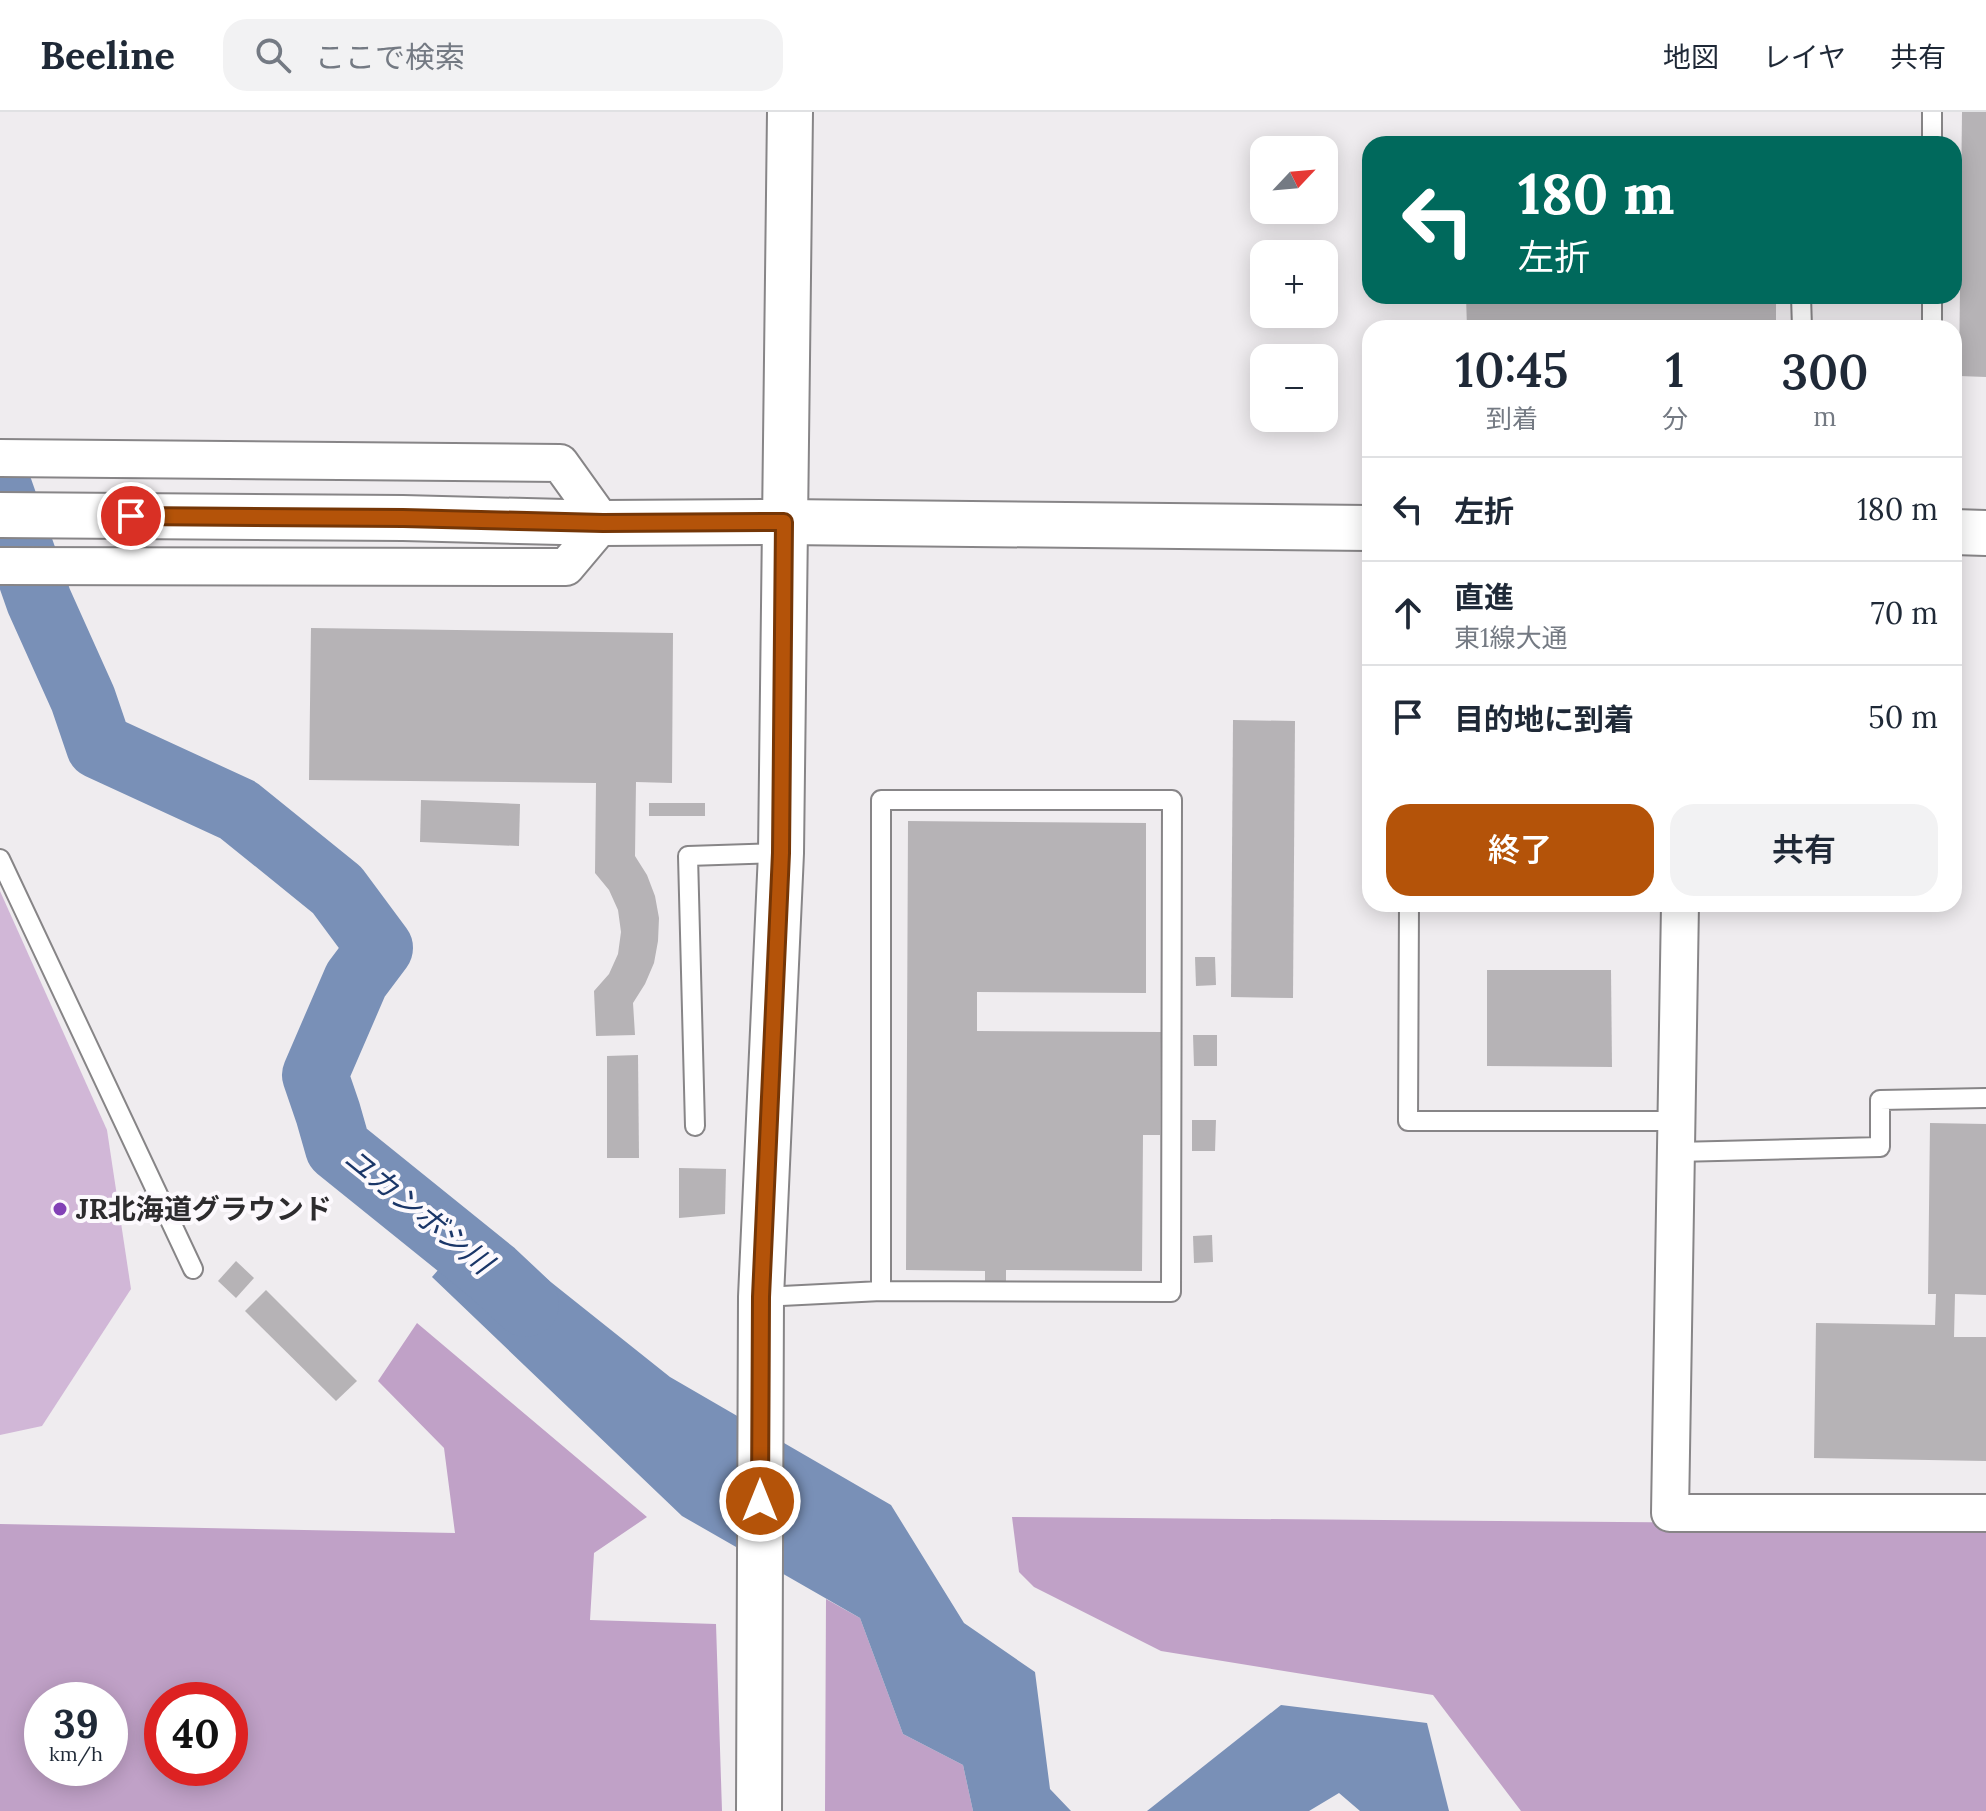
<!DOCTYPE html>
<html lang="ja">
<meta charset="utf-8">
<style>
:root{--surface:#fff;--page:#f2f2f3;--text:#1f2937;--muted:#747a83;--line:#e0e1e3;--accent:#b45309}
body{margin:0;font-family:Lora,"Noto Sans JP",serif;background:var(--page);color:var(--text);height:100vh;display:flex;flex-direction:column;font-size:30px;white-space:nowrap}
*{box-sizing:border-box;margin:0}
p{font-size:26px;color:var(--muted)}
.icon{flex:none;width:44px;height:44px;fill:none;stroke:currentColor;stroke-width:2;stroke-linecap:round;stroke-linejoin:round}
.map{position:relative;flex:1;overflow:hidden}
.details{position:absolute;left:1362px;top:208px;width:600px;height:592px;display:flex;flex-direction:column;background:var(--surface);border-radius:24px;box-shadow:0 4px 20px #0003}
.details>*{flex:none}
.guide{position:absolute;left:1362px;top:24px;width:600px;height:168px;border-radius:24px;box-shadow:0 4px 20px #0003;background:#00695c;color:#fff;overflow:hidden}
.needle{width:52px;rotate:64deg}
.controls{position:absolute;left:1250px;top:24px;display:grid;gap:16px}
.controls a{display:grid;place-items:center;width:88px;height:88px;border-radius:16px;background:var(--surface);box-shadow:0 4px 20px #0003;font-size:40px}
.speed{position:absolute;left:24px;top:1570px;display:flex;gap:16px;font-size:40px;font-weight:700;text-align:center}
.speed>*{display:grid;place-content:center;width:104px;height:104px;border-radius:50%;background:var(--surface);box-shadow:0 4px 20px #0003;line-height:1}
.speed small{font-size:20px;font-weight:400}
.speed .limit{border:12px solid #d22;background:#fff;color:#111}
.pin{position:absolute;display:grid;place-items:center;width:68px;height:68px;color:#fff;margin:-34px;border:4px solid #fff;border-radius:50%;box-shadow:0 2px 8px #0007}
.me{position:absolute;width:88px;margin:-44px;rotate:0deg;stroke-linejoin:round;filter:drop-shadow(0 0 6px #0008)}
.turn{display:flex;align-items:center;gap:28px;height:168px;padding:0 24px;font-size:36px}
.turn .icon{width:104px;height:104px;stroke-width:2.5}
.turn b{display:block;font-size:56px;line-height:68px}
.eta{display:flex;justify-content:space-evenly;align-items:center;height:136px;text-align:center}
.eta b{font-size:48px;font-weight:600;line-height:56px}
.cta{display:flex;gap:16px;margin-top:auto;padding:16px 24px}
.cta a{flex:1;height:92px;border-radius:24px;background:var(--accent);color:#fff;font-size:32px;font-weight:600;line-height:92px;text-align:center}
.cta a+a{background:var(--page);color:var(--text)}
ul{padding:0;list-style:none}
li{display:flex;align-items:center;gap:24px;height:104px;padding:0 24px;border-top:2px solid var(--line)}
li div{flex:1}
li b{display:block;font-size:30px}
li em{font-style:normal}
header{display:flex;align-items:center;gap:48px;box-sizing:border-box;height:112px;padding:0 40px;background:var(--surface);border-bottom:2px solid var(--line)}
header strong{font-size:38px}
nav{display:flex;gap:44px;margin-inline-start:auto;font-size:28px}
.search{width:560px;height:72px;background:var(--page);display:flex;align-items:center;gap:20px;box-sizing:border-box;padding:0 28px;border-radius:24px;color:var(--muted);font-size:30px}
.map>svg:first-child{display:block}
</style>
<header>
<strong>Beeline</strong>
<div class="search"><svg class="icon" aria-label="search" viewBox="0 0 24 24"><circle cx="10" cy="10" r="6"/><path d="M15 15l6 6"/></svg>ここで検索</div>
<nav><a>地図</a><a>レイヤ</a><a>共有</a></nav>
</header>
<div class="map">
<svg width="1986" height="1699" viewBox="0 0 1986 1699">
<rect width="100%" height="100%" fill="#efecef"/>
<polygon fill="#d1b7d7" points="0,779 107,1018 131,1177 42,1314 0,1323"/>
<g fill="#c0a1c7" fill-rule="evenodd">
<path d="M417 1211 647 1405 594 1441 590 1508 716 1512 722 1699H0V1412L455 1421 444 1336 378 1269ZM42 1588H110V1656H42ZM162 1588H230V1656H162Z"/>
<polygon points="1012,1405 1986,1413 1986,1699 1521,1699 1433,1583 1161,1539 1034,1475 1019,1460"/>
<polygon points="826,1487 860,1506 903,1622 963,1653 973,1699 825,1699"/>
</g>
<g fill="#7990b7">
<polygon points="478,1112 670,1265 891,1393 964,1511 1035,1560 1050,1677 1071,1699 973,1699 963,1653 903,1622 860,1506 682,1404 432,1165"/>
<polygon points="1281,1593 1427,1611 1449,1699 1360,1699 1339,1681 1309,1699 1147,1699"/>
</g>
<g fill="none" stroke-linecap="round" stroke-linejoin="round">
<polyline stroke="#7990b7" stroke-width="66" points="0,378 39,489 83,587 99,634 238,698 337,778 380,836 356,868 315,963 328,1001 338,1036 493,1161 526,1192"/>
</g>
<g fill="#b6b3b6">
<polygon points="1962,0 1986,0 1986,265 1959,264"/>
<polygon points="1466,184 1776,184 1776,213 1696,214 1696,216 1467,216"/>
<polygon points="311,516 673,521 672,671 636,670 635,744 647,763 655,784 659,806 658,829 654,851 645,872 633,891 635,923 596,924 594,879 609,862 618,842 621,820 618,798 609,778 595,761 596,671 309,668"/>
<polygon points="1233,608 1295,609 1293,886 1231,885"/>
<polygon points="421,688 520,692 519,734 420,730"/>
<rect x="649" y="691" width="56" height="13"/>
<polygon points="908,709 1146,711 1146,881 977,880 977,919 1161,920 1160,1023 1143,1023 1142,1159 1006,1158 1006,1169 985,1169 985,1159 906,1158"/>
<polygon points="1195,845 1215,845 1216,873 1196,874"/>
<polygon points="1487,858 1611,858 1612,955 1487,954"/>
<polygon points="1193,923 1217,923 1217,954 1194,954"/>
<polygon points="638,943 639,1046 607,1046 607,944"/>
<polygon points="1192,1008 1216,1008 1215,1039 1192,1039"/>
<polygon points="1930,1011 1986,1012 1986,1183 1955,1182 1954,1225 1986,1225 1986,1349 1814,1346 1816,1211 1935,1213 1936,1182 1928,1182"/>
<polygon points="679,1056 726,1057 725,1102 679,1106"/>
<polygon points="1212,1123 1213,1150 1194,1151 1193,1124"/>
<polygon points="236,1149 254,1166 236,1186 218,1169"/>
<polygon points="266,1178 357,1269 336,1289 245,1199"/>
</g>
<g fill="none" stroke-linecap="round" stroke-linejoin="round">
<defs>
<g id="lane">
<polyline points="1932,32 1932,0"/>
<polyline points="1801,184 1802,216"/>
<polyline points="1932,216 1932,184"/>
<polyline points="0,747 193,1157"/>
<polyline points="1409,792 1408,1009 1677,1009"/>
<polyline points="695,1014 688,744 781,741"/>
<polyline points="1676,1040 1880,1035 1880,988 1986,986"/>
<polyline points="761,1185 881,1179 1171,1180 1172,688 881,688 881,1179"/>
</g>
<g id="street">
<polyline points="0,346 560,351 603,411 566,455 0,454"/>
<polyline points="1680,792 1670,1401 1986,1401"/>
</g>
<g id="secondary">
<polyline points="0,403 403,406 603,411 784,410 1370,416"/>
<polyline points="1954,420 1986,421"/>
<polyline points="759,1699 761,1185 781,741 790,0"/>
</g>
</defs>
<use href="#lane" stroke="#878587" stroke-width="22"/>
<use href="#street" stroke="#878587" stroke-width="40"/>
<use href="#secondary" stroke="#878587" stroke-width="48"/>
<use href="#lane" stroke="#fff" stroke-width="18"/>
<use href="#street" stroke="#fff" stroke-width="36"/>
<use href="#secondary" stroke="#fff" stroke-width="44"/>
</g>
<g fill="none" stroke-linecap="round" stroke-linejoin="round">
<defs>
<polyline id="route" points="131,404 403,406 603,411 784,410 781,741 761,1185 760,1389"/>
</defs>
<use href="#route" stroke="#753606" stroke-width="20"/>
<use href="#route" stroke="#b45309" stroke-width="14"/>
</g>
<circle fill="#8241b6" stroke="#fcf9fd" stroke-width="3" cx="60" cy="1097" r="8"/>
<g text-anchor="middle" stroke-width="8" stroke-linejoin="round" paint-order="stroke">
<g font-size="28" font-weight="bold" fill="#2d2c2e" stroke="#fcf9fd" text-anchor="start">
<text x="76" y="1107">JR北海道グラウンド</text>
</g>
<g font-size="30" font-style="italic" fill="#1a3668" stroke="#fcf9fd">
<text transform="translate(418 1099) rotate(39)" y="10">ユカンボシ川</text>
</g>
</g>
</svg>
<div class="controls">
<a><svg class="needle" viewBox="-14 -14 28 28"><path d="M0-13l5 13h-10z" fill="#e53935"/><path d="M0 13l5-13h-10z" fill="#747a83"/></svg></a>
<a>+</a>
<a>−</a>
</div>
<div class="speed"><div>39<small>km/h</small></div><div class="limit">40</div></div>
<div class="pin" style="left:131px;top:404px;background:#d93025"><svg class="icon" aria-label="arrive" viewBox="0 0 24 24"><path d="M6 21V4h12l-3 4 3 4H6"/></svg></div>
<svg class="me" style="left:760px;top:1389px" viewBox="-20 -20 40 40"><circle r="17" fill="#b45309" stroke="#fff" stroke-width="3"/><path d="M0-11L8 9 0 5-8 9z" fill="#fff"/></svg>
<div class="guide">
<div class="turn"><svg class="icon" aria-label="left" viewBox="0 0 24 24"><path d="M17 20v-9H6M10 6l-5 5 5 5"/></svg><div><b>180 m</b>左折</div></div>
</div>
<section class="details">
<div class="eta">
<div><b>10:45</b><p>到着</p></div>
<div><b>1</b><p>分</p></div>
<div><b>300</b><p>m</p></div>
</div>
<ul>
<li><svg class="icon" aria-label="left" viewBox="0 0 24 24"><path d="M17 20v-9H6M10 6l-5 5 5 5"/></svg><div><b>左折</b></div><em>180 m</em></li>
<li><svg class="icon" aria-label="ahead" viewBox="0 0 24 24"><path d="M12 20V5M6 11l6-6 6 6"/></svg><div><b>直進</b><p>東1線大通</p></div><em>70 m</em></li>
<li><svg class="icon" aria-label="arrive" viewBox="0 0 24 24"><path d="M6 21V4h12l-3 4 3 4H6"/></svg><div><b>目的地に到着</b></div><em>50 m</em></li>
</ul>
<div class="cta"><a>終了</a><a>共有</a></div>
</section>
</div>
